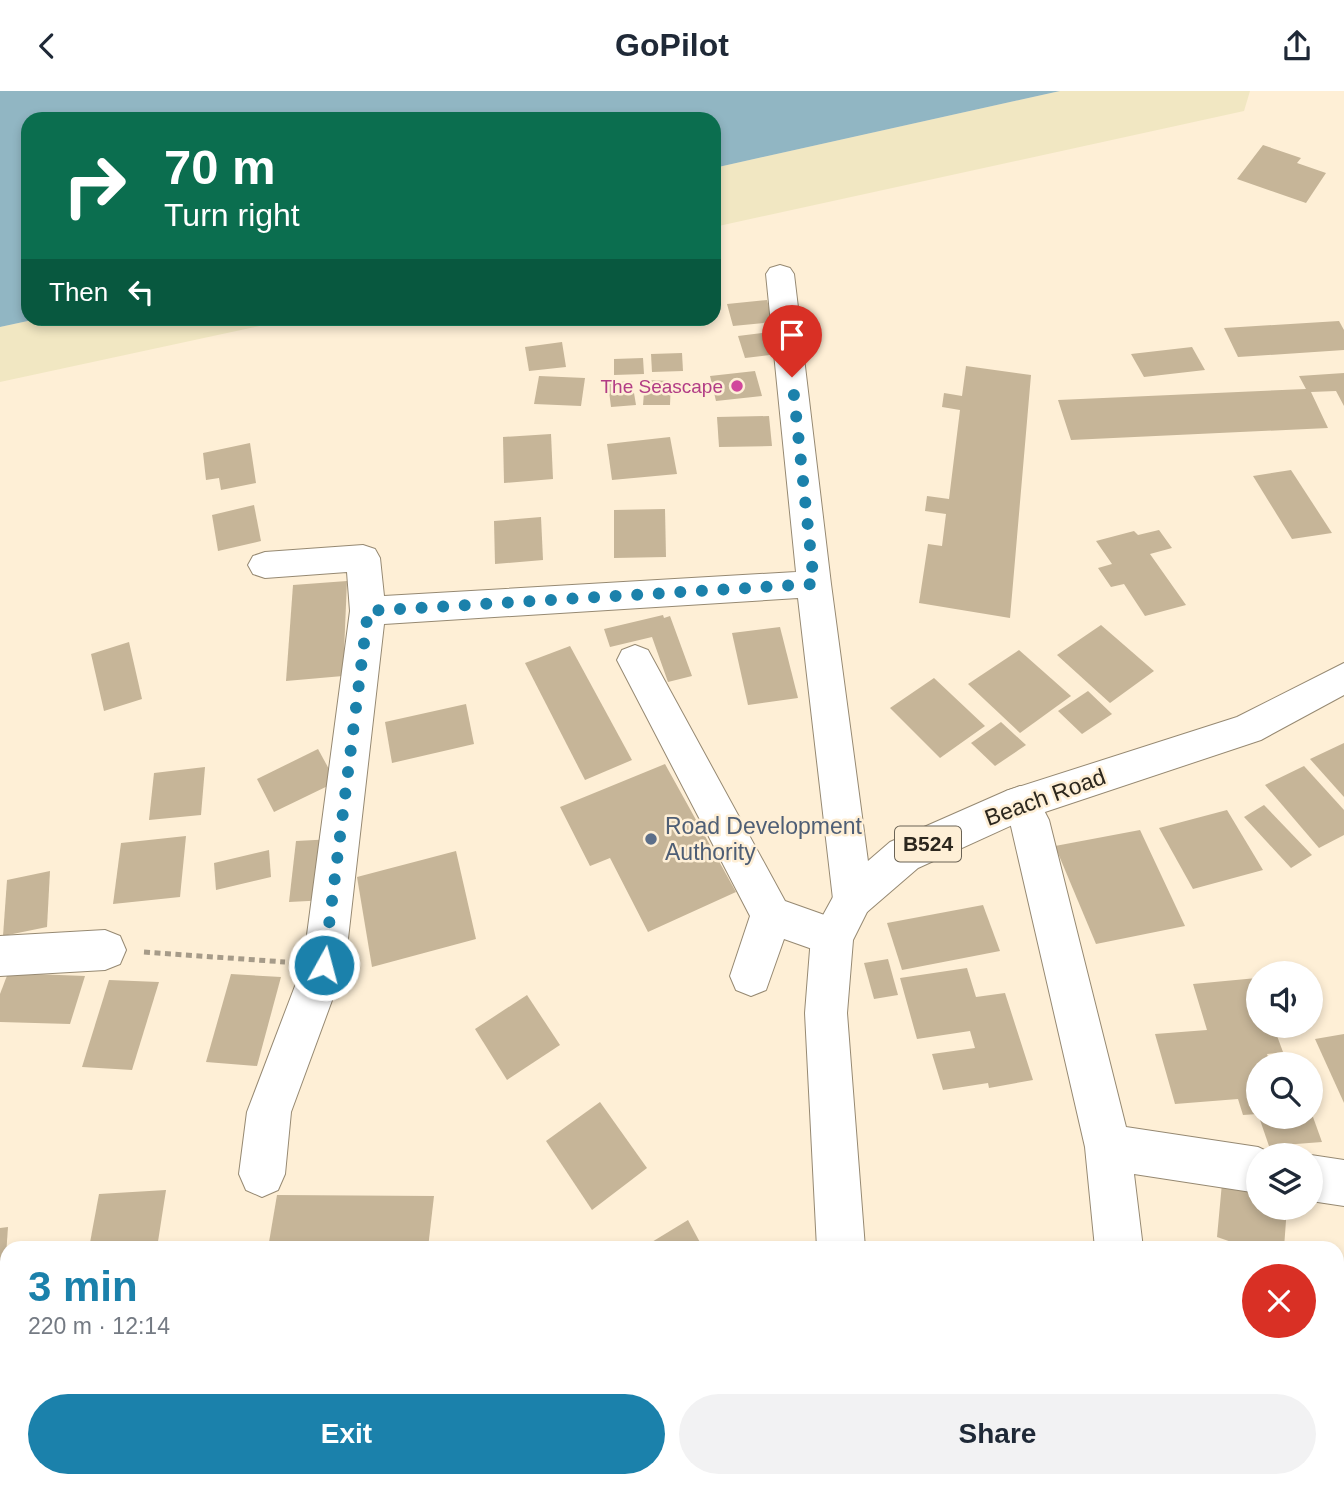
<!DOCTYPE html>
<meta charset="utf-8">
<style>
:root{--surface:#fff;--page:#f2f2f3;--text:#1f2937;--muted:#747a83;--accent:#1b81ab}
body{margin:0;font-family:Helvetica,sans-serif;background:var(--page);color:var(--text);height:100vh;display:flex;flex-direction:column;font-size:26px;white-space:nowrap}
*{box-sizing:border-box;margin:0}
p{font-size:23px;color:var(--muted)}
.icon{flex:none;width:38px;height:38px;fill:none;stroke:currentColor;stroke-width:2;stroke-linecap:round;stroke-linejoin:round}
.map{position:relative;flex:1;overflow:hidden}
.side{position:absolute;left:0px;top:1150px;width:1344px;height:247px;display:flex;flex-direction:column;background:var(--surface);border-radius:21px 21px 0 0;box-shadow:0 4px 10px #0003}
.side>*{flex:none}
.guide{position:absolute;left:21px;top:21px;width:700px;height:214px;border-radius:21px;box-shadow:0 4px 10px #0003;background:#0b6e4f;color:#fff;overflow:hidden}
.fabs{position:absolute;left:1246px;top:870px;display:grid;gap:14px}
.fabs a{display:grid;place-items:center;width:77px;height:77px;border-radius:50%;background:var(--surface);box-shadow:0 4px 10px #0003;font-size:35px}
.pin{position:absolute;display:grid;place-items:center;width:60px;height:60px;color:#fff;margin:-72px -30px;border-radius:50% 50% 50% 0;rotate:-45deg;box-shadow:0 0 7px #0007}
.pin .icon{rotate:45deg}
.me{position:absolute;width:77px;margin:-38px;rotate:7deg;stroke-linejoin:round;filter:drop-shadow(0 0 5px #0008)}
.turn{display:flex;align-items:center;gap:24px;height:147px;padding:0 28px;font-size:32px}
.turn .icon{width:91px;height:91px;stroke-width:2.5}
.turn b{display:block;font-size:49px;line-height:60px}
.then{display:flex;align-items:center;height:66px;padding:0 28px;background:#0003;gap:14px;font-size:26px}
.round{display:grid;place-items:center;flex:none;width:74px;height:74px;border-radius:37px;background:var(--page)}
.overview{display:flex;align-items:center;justify-content:space-between;height:119px;padding:0 28px}
h1{font-size:42px;font-weight:600;line-height:52px;color:var(--accent)}
.primary-button{display:flex;gap:14px;margin-top:auto;padding:14px 28px}
.primary-button a{flex:1;height:80px;border-radius:42px;background:var(--accent);color:#fff;font-size:28px;font-weight:600;line-height:80px;text-align:center}
.primary-button a+a{background:var(--page);color:var(--text)}
header{display:flex;justify-content:space-between;align-items:center;height:91px;padding:0 28px;background:var(--surface);font-size:32px;font-weight:600}
.map>svg:first-child{display:block}
</style>
<header><svg class="icon" aria-label="back" viewBox="0 0 24 24"><path d="M15 5l-7 7 7 7"/></svg>GoPilot<svg class="icon" aria-label="share" viewBox="0 0 24 24"><path d="M12 15V3M7 8l5-5 5 5M5 13v7h14v-7"/></svg></header>
<div class="map">
<svg width="1344" height="1395" viewBox="0 0 1344 1395">
<rect width="100%" height="100%" fill="#feefd6"/>
<g fill="#f1e7c2">
<polygon points="1060,0 1250,0 1244,20 714,136 714,77"/>
<polygon points="37,228 292,228 0,291 0,236"/>
</g>
<polygon fill="#91b6c3" points="0,0 1060,0 714,77 714,28 28,28 28,228 37,228 0,236"/>
<g fill="#c6b598">
<polygon points="1263,54 1301,67 1297,72 1326,82 1306,112 1237,88"/>
<polygon points="767,209 773,231 733,235 727,213"/>
<polygon points="1339,230 1344,239 1344,259 1238,266 1224,237"/>
<polygon points="770,241 777,263 745,267 738,245"/>
<polygon points="562,251 566,276 529,280 525,256"/>
<polygon points="1192,256 1205,279 1144,286 1131,263"/>
<polygon points="682,262 683,280 652,281 651,263"/>
<polygon points="643,267 644,283 614,284 614,268"/>
<polygon points="966,275 1031,284 1010,527 919,512 928,453 942,455 946,423 925,420 927,405 949,408 960,319 942,316 944,302 962,305"/>
<polygon points="755,280 762,305 716,310 710,285"/>
<polygon points="1344,282 1344,315 1336,300 1311,301 1328,337 1071,349 1058,309 1306,298 1299,285"/>
<polygon points="539,285 585,287 581,315 534,313"/>
<polygon points="645,289 671,290 670,314 643,314"/>
<polygon points="632,290 636,314 611,316 608,292"/>
<polygon points="769,325 772,355 719,356 717,326"/>
<polygon points="551,343 553,388 504,392 503,346"/>
<polygon points="670,346 677,383 612,389 607,353"/>
<polygon points="250,352 256,392 221,399 219,387 206,389 203,362"/>
<polygon points="1291,379 1332,442 1292,448 1253,385"/>
<polygon points="254,414 261,450 218,460 212,424"/>
<polygon points="665,418 666,466 614,467 614,419"/>
<polygon points="541,426 543,469 495,473 494,430"/>
<polygon points="1159,439 1172,457 1150,463 1186,514 1145,525 1124,493 1111,496 1098,477 1112,473 1096,450 1134,440 1138,444"/>
<polygon points="347,490 343,585 286,590 293,494"/>
<polygon points="663,524 664,527 670,525 692,585 668,591 652,546 610,556 604,538"/>
<polygon points="1101,534 1154,580 1110,612 1057,564"/>
<polygon points="780,536 798,607 748,614 732,542"/>
<polygon points="129,551 142,608 104,620 91,563"/>
<polygon points="570,555 632,669 585,689 525,572"/>
<polygon points="1019,559 1071,605 1020,642 968,593"/>
<polygon points="934,587 985,635 940,667 890,617"/>
<polygon points="1088,600 1112,623 1082,643 1058,620"/>
<polygon points="466,613 474,653 392,672 385,631"/>
<polygon points="1001,631 1026,654 995,675 971,652"/>
<polygon points="1344,652 1344,706 1310,668"/>
<polygon points="318,658 336,691 274,721 257,688"/>
<polygon points="665,673 736,801 648,841 610,767 590,775 560,716"/>
<polygon points="1304,675 1344,719 1344,744 1319,757 1265,694"/>
<polygon points="205,676 201,724 149,729 154,682"/>
<polygon points="1264,714 1312,764 1291,777 1244,726"/>
<polygon points="1227,719 1263,779 1193,798 1159,737"/>
<polygon points="1140,739 1185,835 1096,853 1055,755"/>
<polygon points="186,745 180,806 113,813 121,752"/>
<polygon points="334,748 328,809 289,811 296,750"/>
<polygon points="269,759 271,786 216,799 214,772"/>
<polygon points="456,760 476,848 372,876 357,786"/>
<polygon points="50,780 47,836 3,845 7,789"/>
<polygon points="983,814 1000,860 902,879 887,832"/>
<polygon points="888,868 898,904 874,908 864,872"/>
<polygon points="967,877 976,906 1005,902 1033,989 989,997 988,992 943,999 932,963 975,957 970,940 917,948 900,887"/>
<polygon points="8,882 85,885 70,933 0,931 0,903"/>
<polygon points="231,883 281,886 257,975 206,971"/>
<polygon points="1257,887 1258,934 1273,934 1283,961 1267,963 1271,973 1258,973 1258,1023 1243,1024 1238,1008 1175,1013 1155,943 1207,939 1193,893"/>
<polygon points="109,889 159,891 132,979 82,976"/>
<polygon points="527,904 560,954 507,989 475,938"/>
<polygon points="1344,943 1344,1012 1315,948"/>
<polygon points="600,1011 647,1077 592,1119 546,1050"/>
<polygon points="1259,1026 1313,1026 1322,1051 1269,1055"/>
<polygon points="1222,1092 1258,1104 1258,1116 1287,1116 1284,1157 1249,1157 1217,1146"/>
<polygon points="166,1099 157,1157 89,1157 99,1103"/>
<polygon points="277,1104 434,1105 428,1157 268,1157"/>
<polygon points="688,1129 703,1157 642,1157"/>
<polygon points="8,1136 2,1221 0,1221 0,1137"/>
<polygon points="1337,1356 1344,1358 1344,1395 1314,1395 1314,1390 1337,1390"/>
<polygon points="43,1390 123,1390 111,1395 44,1395"/>
<polygon points="415,1390 484,1390 483,1395 414,1395"/>
<polygon points="648,1390 724,1390 726,1395 650,1395"/>
</g>
<g fill="none" stroke-linecap="round" stroke-linejoin="round">
<defs>
<g id="minor">
<polygon points="780,174 790,177 794,183 831,493 873,808 867,821 853,827 839,821 833,808 798,507 384,533 345,874 291,1021 285,1083 278,1099 262,1106 246,1099 239,1083 247,1021 303,874 350,520 347,481 265,487 253,483 248,474 253,465 265,461 363,454 375,458 380,467 384,505 796,481 766,183 770,177"/>
<polygon points="635,554 648,559 785,810 847,832 853,846 847,860 832,865 784,848 766,899 751,905 736,899 730,885 750,825 617,569 622,559"/>
<polygon points="1020,695 1034,700 1049,729 1126,1036 1258,1056 1275,1064 1258,1064 1258,1102 1134,1083 1143,1157 1095,1157 1085,1056 1010,731 1001,712 1006,700"/>
<polygon points="105,839 120,845 126,859 120,873 105,879 0,885 0,845"/>
<polygon points="1311,1064 1344,1069 1344,1115 1311,1110"/>
<polygon points="1337,1261 1344,1264 1344,1314 1337,1311"/>
<polygon points="1096,1390 1148,1390 1149,1395 1097,1395"/>
</g>
<g id="major">
<polygon points="1344,572 1344,604 1261,649 1030,726 918,777 867,821 853,849 847,922 865,1157 817,1157 805,922 811,846 839,795 890,751 1006,700 1237,626"/>
<polygon points="829,1390 881,1390 882,1395 830,1395"/>
</g>
</defs>
<use href="#minor" stroke="#968972" stroke-width="2"/>
<use href="#major" stroke="#968972" stroke-width="2"/>
<polyline stroke="#a69b89" stroke-width="5" stroke-dasharray="6 4.5" stroke-linecap="butt" points="144,861 285,871"/>
<use href="#minor" fill="#fff" fill-rule="evenodd"/>
<use href="#major" fill="#fff" fill-rule="evenodd"/>
</g>
<g fill="none" stroke-linecap="round" stroke-linejoin="round">
<polyline stroke="#1b81ab" stroke-width="12" stroke-dasharray="0 21.6" points="324,874 368,520 814,493 792,286"/>
</g>
<circle fill="#d1479c" stroke="#feefd6" stroke-width="2.5" cx="737" cy="295" r="7"/>
<circle fill="#5c6f8a" stroke="#feefd6" stroke-width="2.5" cx="651" cy="748" r="7"/>
<g text-anchor="middle" stroke-width="5" stroke-linejoin="round" paint-order="stroke">
<g font-size="19" fill="#b23c85" stroke="#feefd6" text-anchor="end">
<text x="723" y="302">The Seascape</text>
</g>
<rect fill="#feefd6" stroke="#6b6355" stroke-width="2" x="895" y="735.5" width="66" height="35" rx="5"/>
<g font-size="21" font-weight="bold" fill="#2c271e">
<text x="928" y="760">B524</text>
</g>
<g font-size="23" fill="#2c271e" stroke="#feefd6">
<text transform="translate(1045 706) rotate(-20)" y="8">Beach Road</text>
</g>
<g font-size="23" fill="#4e5e75" stroke="#feefd6" text-anchor="start">
<text x="665" y="743">Road Development<tspan x="665" dy="26">Authority</tspan></text>
</g>
</g>
</svg>
<div class="fabs">
<a><svg class="icon" aria-label="sound" viewBox="0 0 24 24"><path d="M4 9h4l5-4v14l-5-4H4zM17 9q2 3 0 6"/></svg></a>
<a><svg class="icon" aria-label="search" viewBox="0 0 24 24"><circle cx="10" cy="10" r="6"/><path d="M15 15l6 6"/></svg></a>
<a><svg class="icon" aria-label="layers" viewBox="0 0 24 24"><path d="M12 4l9 5-9 5-9-5zM3 14l9 5 9-5"/></svg></a>
</div>
<div class="pin" style="left:792px;top:286px;background:#d93025"><svg class="icon" aria-label="arrive" viewBox="0 0 24 24"><path d="M6 21V4h12l-3 4 3 4H6"/></svg></div>
<svg class="me" style="left:324px;top:874px" viewBox="-20 -20 40 40"><circle r="17" fill="#1b81ab" stroke="#fff" stroke-width="3"/><path d="M0-11L8 9 0 5-8 9z" fill="#fff"/></svg>
<div class="guide">
<div class="turn"><svg class="icon" aria-label="right" viewBox="0 0 24 24"><path d="M7 20v-9h11M14 6l5 5-5 5"/></svg><div><b>70 m</b>Turn right</div></div>
<div class="then">Then<svg class="icon" aria-label="left" viewBox="0 0 24 24"><path d="M17 20v-9H6M10 6l-5 5 5 5"/></svg></div>
</div>
<section class="side">
<div class="overview"><div><h1>3 min</h1><p>220 m · 12:14</p></div><a class="round" style="background:#d93025;color:#fff"><svg class="icon" aria-label="close" viewBox="0 0 24 24"><path d="M6 6l12 12M18 6L6 18"/></svg></a></div>
<div class="primary-button"><a>Exit</a><a>Share</a></div>
</section>
</div>
